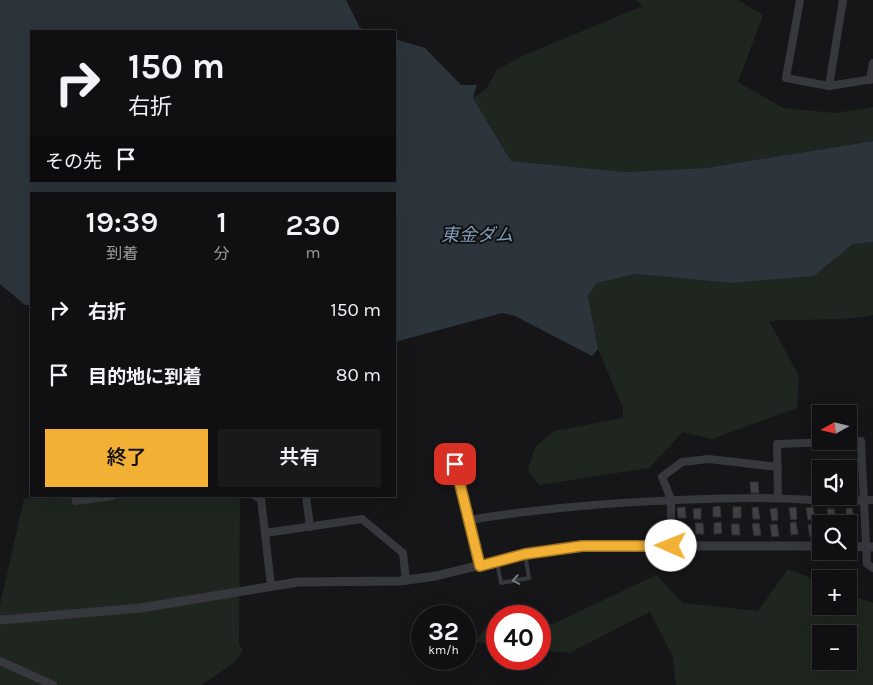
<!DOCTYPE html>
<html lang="ja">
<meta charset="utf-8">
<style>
:root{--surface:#101012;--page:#19191b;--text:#f1f3f6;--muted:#9c9d9f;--line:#303032;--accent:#f2b134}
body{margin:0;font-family:Karla,"Noto Sans JP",sans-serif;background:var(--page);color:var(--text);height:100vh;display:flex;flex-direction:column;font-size:19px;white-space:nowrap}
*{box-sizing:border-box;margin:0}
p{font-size:16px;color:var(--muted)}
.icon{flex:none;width:28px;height:28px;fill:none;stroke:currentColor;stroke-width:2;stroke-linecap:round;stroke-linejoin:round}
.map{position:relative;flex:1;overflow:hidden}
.panel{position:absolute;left:30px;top:192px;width:366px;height:305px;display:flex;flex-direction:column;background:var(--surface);border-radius:0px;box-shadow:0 5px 20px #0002,0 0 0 1px var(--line)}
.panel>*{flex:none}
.banner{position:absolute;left:30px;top:30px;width:366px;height:152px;border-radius:0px;box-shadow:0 5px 20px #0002,0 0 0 1px var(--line);background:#101012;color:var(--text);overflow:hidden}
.needle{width:32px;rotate:262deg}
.buttons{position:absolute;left:812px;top:405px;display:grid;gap:10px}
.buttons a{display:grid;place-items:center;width:45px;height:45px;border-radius:0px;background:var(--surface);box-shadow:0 5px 20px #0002,0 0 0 1px var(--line);font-size:25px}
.speed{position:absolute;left:411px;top:605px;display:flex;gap:10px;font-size:25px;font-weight:700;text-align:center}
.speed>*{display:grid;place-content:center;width:65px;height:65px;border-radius:50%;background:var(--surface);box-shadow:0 5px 20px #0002,0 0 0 1px var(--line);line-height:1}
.speed small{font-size:12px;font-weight:400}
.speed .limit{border:8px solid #d22;background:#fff;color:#111}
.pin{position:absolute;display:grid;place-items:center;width:42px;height:42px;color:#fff;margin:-21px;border-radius:10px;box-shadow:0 2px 8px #0006}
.me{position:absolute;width:55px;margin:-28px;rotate:271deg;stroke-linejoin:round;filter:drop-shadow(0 0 4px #0008)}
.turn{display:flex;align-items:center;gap:18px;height:105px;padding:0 15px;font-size:22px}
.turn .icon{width:65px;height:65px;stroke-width:2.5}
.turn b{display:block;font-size:35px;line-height:42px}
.then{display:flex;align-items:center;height:48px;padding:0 15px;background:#0003;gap:10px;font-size:19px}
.eta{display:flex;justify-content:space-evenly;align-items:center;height:85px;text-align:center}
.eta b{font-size:30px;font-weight:600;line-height:35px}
.action{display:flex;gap:10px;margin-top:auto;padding:10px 15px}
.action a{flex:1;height:58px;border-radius:0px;background:var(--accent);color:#111;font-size:20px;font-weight:600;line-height:58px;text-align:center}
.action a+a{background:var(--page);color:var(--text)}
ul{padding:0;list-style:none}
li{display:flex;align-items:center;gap:15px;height:65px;padding:0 15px}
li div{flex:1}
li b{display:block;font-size:19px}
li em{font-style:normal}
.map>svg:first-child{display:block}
</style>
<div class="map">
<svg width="873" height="685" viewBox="0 0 873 685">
<rect width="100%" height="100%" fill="#161618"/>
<g fill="#1e261f" fill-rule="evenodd">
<polygon points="635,0 738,0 763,15 738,82 783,108 835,113 873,107 873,141 706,168 626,172 511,161 473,98 486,89 497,70 524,55 643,6"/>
<path d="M873 242V315C839 322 803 318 769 321L799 376 797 408 712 439 683 432 649 468 539 485 528 470 535 447 554 431 623 418V408L598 349 588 296 597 283 635 274 732 283 814 276 853 244Z"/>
<polygon points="91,496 240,496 239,644 243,650 234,663 201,685 0,685 0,605 24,499"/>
<path d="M788 569 821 582V606H849V594L873 603V685H676L673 657 650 612 569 653 540 650V624H553L656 575 683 603 758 611ZM821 634H849V661H821Z"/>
<polygon points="488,624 497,624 497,645 475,642"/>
</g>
<polygon fill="#2c353c" points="0,0 346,0 360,28 370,31 31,31 31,181 395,181 395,39 425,48 461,85 477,85 473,98 511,161 626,172 706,168 873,141 873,242 853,244 814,276 732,283 635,274 597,283 588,296 598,349 592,356 515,316 502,313 395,342 395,194 31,194 31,305 25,305 0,284"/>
<g fill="#404145" stroke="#303034">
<polygon points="750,482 758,482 759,493 751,493"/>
<polygon points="720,506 721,517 713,517 713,507"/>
<polygon points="685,507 686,518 678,518 677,508"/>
<rect x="733" y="507" width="8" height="11"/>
<polygon points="758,507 760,519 753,519 752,508"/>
<polygon points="796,507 797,519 791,520 789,508"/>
<polygon points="813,507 815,519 808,520 806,508"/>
<polygon points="701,508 701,519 694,519 693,509"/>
<polygon points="777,508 778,520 772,521 770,509"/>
<polygon points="852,508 854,520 847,521 846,509"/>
<polygon points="827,509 834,509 836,520 829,521"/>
<polygon points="721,522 722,533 714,534 714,523"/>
<polygon points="796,522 798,534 791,535 790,523"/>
<polygon points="677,523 684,523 685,534 677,534"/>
<polygon points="695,523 703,523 704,534 696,534"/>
<polygon points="759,523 761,535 754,536 752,524"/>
<polygon points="731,524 739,524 740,535 732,535"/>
<polygon points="777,524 779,536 772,537 770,525"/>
<polygon points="815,524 817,536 810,537 808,525"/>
</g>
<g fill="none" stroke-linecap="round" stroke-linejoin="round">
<polyline stroke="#37383d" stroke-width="4" points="497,562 501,583 529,578 525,554"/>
<g stroke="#37383d" stroke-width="8">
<polyline points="800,0 786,78 829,86 873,79"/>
<polyline points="870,80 873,63"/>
<polyline points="829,86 843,0"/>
<polyline points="455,465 480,566"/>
<polyline points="75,496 76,501 112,496"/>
<polyline points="255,496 261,499 271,585"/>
<polyline points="306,496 310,527"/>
<polyline points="778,498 777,444 861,441 867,564 873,568"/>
<path d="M469 520C565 504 662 499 759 498 797 498 836 503 873 500"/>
<polyline points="265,533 362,519 403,553 406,581"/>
<polyline points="671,546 671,499 662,477 682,462 709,459 778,467"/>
<polyline points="0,661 53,685"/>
</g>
<g stroke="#37383d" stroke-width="9">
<polyline points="849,546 873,547"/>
<polyline points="0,620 141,608 298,582 400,581 436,576 525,554 583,546 821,546"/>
</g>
</g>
<defs><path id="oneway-chevron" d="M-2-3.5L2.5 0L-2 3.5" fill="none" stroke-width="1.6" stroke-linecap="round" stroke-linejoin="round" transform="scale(1.25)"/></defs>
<use stroke="#757881" href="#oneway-chevron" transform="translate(516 580) rotate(170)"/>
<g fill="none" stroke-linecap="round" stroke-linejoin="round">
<defs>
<polyline id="route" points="455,464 480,566 525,554 582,546 671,546"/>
</defs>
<use href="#route" stroke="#9d7322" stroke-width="12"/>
<use href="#route" stroke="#f2b134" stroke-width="9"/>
</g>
<g text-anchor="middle" stroke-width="4" stroke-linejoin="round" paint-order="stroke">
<g font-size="18" font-style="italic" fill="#7f9bb3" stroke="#111113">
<text x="477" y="241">東金ダム</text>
</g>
</g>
</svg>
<div class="buttons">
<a><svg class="needle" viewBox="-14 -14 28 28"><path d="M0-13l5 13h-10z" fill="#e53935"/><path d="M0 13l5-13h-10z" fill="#9c9d9f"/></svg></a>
<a><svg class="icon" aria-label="sound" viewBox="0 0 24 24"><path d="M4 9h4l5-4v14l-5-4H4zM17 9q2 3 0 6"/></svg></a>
<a><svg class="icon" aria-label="search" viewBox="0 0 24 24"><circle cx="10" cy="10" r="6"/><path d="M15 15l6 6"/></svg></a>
<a>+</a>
<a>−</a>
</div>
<div class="speed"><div>32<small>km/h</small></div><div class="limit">40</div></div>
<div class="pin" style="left:455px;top:464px;background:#d93025"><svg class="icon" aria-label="arrive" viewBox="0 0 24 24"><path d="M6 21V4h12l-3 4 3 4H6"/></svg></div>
<svg class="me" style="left:671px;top:546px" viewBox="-20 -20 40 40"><circle r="19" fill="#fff"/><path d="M0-13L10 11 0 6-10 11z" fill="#f2b134"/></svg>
<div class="banner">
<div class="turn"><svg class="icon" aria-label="right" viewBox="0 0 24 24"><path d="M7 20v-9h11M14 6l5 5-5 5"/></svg><div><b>150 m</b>右折</div></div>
<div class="then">その先<svg class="icon" aria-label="arrive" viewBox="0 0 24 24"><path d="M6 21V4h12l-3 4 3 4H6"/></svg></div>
</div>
<section class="panel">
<div class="eta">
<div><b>19:39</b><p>到着</p></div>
<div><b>1</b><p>分</p></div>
<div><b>230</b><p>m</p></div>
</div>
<ul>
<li><svg class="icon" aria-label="right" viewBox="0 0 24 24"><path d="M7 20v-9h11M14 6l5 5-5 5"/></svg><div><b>右折</b></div><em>150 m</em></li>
<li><svg class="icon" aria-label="arrive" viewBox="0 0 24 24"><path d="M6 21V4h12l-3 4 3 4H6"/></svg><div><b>目的地に到着</b></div><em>80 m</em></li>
</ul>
<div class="action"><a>終了</a><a>共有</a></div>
</section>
</div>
